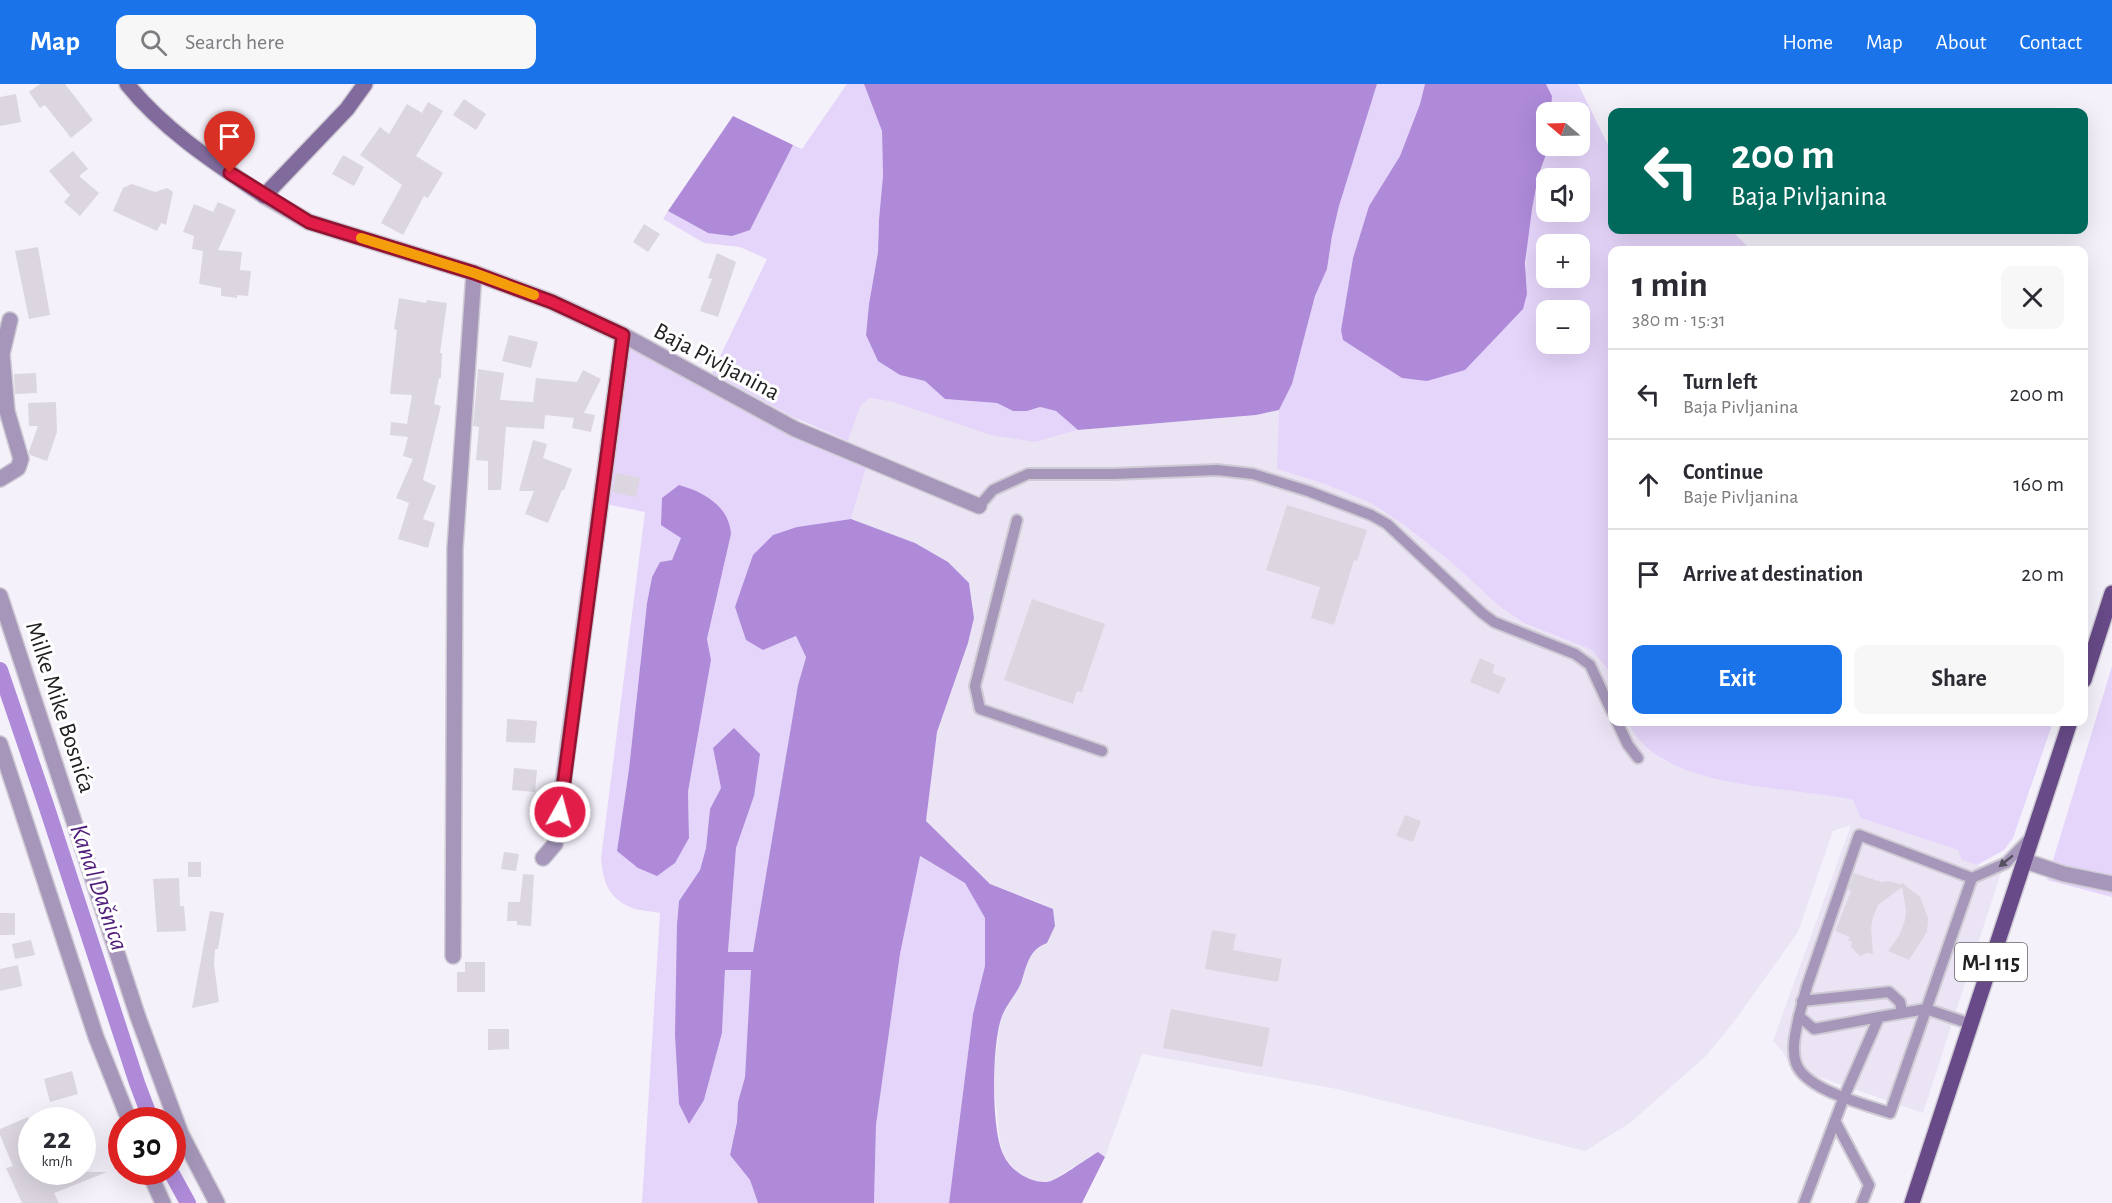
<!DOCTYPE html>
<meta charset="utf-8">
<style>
:root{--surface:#fff;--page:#f7f7f7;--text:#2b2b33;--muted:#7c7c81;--line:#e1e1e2;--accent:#1a73e8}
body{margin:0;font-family:"Alegreya Sans",sans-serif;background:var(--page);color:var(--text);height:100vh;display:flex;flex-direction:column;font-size:22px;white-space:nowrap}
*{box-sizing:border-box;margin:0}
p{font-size:20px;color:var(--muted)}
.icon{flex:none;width:33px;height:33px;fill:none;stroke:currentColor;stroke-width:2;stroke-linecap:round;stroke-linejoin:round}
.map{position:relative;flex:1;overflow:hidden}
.panel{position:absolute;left:1608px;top:162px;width:480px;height:480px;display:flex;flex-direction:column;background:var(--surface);border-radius:12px;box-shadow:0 6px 24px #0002}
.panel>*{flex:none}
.banner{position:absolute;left:1608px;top:24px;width:480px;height:126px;border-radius:12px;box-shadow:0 6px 24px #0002;background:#00695c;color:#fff;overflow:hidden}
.needle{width:39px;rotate:289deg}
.tools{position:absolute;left:1536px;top:18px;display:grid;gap:12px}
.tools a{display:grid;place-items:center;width:54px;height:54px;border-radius:12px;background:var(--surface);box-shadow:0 6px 24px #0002;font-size:30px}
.speed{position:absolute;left:18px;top:1023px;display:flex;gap:12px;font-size:30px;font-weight:700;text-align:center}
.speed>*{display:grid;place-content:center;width:78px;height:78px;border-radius:50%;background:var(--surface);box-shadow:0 6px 24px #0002;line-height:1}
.speed small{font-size:15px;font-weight:400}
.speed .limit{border:9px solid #d22;background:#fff;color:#111}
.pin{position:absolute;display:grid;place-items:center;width:51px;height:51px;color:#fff;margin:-62px -26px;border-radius:50% 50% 50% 0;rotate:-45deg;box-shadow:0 0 6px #0007}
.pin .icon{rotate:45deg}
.me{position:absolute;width:66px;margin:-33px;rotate:7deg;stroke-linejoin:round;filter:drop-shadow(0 0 4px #0008)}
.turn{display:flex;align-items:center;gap:21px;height:126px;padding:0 24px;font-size:27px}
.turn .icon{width:78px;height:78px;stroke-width:2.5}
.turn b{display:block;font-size:42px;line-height:51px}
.round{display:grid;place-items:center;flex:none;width:63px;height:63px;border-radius:12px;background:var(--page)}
.summary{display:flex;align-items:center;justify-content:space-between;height:102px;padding:0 24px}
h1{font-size:36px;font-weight:600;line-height:45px}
.action{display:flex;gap:12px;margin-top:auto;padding:12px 24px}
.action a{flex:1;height:69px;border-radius:12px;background:var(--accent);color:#fff;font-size:24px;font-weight:600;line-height:69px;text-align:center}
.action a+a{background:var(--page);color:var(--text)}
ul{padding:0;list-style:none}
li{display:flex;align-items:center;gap:18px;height:90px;padding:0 24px;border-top:2px solid var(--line)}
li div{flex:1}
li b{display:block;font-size:22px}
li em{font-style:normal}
header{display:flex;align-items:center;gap:36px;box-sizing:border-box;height:84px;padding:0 30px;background:var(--accent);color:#fff}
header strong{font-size:28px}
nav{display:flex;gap:33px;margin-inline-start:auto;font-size:21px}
.search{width:420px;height:54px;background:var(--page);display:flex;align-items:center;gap:15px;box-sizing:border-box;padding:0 21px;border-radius:12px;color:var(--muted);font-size:22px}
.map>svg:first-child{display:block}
</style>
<header>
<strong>Map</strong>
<div class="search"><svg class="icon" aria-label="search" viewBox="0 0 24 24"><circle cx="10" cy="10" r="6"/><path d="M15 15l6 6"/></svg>Search here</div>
<nav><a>Home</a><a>Map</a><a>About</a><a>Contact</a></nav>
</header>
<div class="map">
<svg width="2112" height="1119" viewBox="0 0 2112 1119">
<rect width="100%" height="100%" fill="#f5f1fb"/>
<polygon fill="#ebe4f5" points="870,314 893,318 1035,358 1078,346 1256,331 1279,326 1278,385 1325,400 1371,419 1404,441 1451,478 1500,523 1524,539 1592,566 1609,587 1612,596 1612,638 1628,638 1663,676 1701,691 1746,701 1838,712 1854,716 1861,734 1959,766 1963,776 2001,789 1923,1029 1790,983 1783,968 1773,957 1851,741 1833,747 1798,848 1733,939 1705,973 1630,1039 1585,1067 1337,1005 1142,970 1105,1073 1097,1068 1049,1098 1032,1097 1017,1088 1003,1071 999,1052 993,990 1001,934 1020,900 1029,874 1039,862 1047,859 1055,842 1043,820 990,800 926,737 937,648 968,559 974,534 969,499 915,459 851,435 866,385 845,375 848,357 861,321"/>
<g fill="#e5d5fa" fill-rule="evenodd">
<polygon points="847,0 864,0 882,47 883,92 879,135 878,168 869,220 866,251 900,291 925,297 945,315 997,319 1013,327 1027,327 1040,323 1056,327 1078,346 1035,358 991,351 893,318 870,314 861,321 848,357 793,333 712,289 767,175 740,163 704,159 663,135 668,127 708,149 750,146 793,61 802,65"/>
<path d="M1377 0H1425L1420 20 1400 72 1369 122 1353 174 1341 246 1527 210C1523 160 1532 109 1549 62H1580V28H1551L1552 12 1546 0H1578L1612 69V146H1731L1751 166H1612V596L1609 587 1592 566 1524 539 1500 523 1451 478 1404 441 1371 419 1325 400 1277 385 1279 326 1292 300 1315 212 1327 185 1332 152 1339 122ZM1546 94H1580V128H1546ZM1546 160H1580V194H1546ZM1546 226H1580V260H1546Z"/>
<path d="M633 262 766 338 866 384 851 435 797 443 763 566 796 552 806 572 798 601 753 868 728 869 736 764 754 712 713 664 721 704 710 725 706 764 700 786 679 817 677 840 704 1016 722 949 725 885 752 886 745 993 738 1018 737 1038 730 1071 750 1096 758 1119H642L660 829C651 827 640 827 632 824 608 814 603 798 601 774L645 428 606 420 627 264ZM731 450 707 555 711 576 688 708 689 754 617 767 629 685 647 519 652 493 660 478 672 476 681 454Z"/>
<polygon points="2112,582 2112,813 2047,796"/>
<path d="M1628 638H2053L2013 754 2004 766 1977 781 1962 776 1958 766 1861 734 1853 716C1790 701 1659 708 1628 638Z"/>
<polygon points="919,772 965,799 985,834 985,882 973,930 949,1119 874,1119 876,1041 900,870"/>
</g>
<g fill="#ae8ad9">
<polygon points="864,0 1377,0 1339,122 1332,152 1327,185 1315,212 1292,300 1279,326 1256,331 1078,346 1056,327 1040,323 1027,327 1013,327 997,319 945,315 925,297 900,291 878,277 866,251 869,220 878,168 879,135 883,92 882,47"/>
<polygon points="1425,0 1546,0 1552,12 1551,28 1546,28 1546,62 1549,62 1538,93 1532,125 1525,179 1527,210 1523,225 1465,286 1427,297 1402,294 1343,256 1341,246 1353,174 1369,122 1400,72 1420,20"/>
<polygon points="733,32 793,61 750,146 732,152 708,149 668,127"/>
<path d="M679 401C704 408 729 422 731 450L707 555 711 576 688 708 689 754 675 779 657 792 638 784 617 767 629 685 647 519 652 493 660 478 672 476 681 454 661 441 662 414Z"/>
<path d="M851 435 915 459 948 478 969 499 974 534 968 559 937 648 926 737 990 800 1053 825 1055 842 1047 859C1028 866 1027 882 1021 899 1016 911 1005 922 1001 935 992 963 991 1044 1003 1070 1010 1086 1029 1099 1047 1098 1057 1097 1087 1074 1098 1068L1105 1073 1082 1119H949L973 930 985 882V834L965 799 920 772 900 870 876 1041 874 1119H758L750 1096 730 1071 737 1038 738 1018 745 993 751 886H725L722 949 704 1016 689 1040 679 1020 675 951 677 840 679 817 700 786 706 764 710 725 721 704 713 664 734 644 760 670 754 712 736 764 728 868H753L798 601 806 573 796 552 763 566 746 556 735 523 753 471 773 451 797 443Z"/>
</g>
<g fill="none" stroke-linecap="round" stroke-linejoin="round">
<g stroke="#ae8ad9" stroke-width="16">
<polyline points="0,586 46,721 137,999 151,1036"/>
<polyline points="171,1088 188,1119"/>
</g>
</g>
<g fill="#dbd6e0">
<polygon points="40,0 65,0 93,36 71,54 45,21 40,24 29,8"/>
<polygon points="16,10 21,38 0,42 0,13"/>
<polygon points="464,15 486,30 476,46 453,31"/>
<polygon points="428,18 443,27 416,72 443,89 428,114 424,112 403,151 381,139 402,101 360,71 380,43 389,50 407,20 422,29"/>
<polygon points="73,67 88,85 79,92 99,109 80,132 64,118 70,111 49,87"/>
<polygon points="343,71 364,83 354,102 332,90"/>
<polygon points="132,100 155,108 167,104 173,108 166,141 161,139 157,147 113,127 123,104"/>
<polygon points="218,118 236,126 218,166 242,168 240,186 251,187 248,212 237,211 237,214 221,212 221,204 199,200 203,167 192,165 194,152 183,148 194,120 213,128"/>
<polygon points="644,140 660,150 648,168 633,158"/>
<polygon points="38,163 50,231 29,235 15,167"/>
<polygon points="717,169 736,178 718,233 700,227 712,195 708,194"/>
<polygon points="399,214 426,219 427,216 447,219 440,269 442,269 441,294 439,294 434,320 441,322 423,396 436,402 423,435 435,439 428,464 398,455 409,419 396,414 413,375 403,372 408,353 390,351 391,338 407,340 412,311 390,310 397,246 394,245"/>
<polygon points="509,251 538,258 531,284 502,277"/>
<polygon points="478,285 504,289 500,316 533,318 536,294 577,298 583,286 601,295 584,329 595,331 591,348 572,344 574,334 545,331 544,345 506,343 501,406 488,406 488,377 476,376 479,343 473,342"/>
<polygon points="36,289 37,309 15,310 14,290"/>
<polygon points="56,318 57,348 47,377 30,371 29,367 38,342 29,342 28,319"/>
<polygon points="533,356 547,360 543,374 572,385 564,406 562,406 548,439 525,430 534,407 519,407"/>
<polygon points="616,389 640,394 636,413 612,408"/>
<polygon points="1287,421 1367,446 1357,477 1354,476 1334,541 1311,534 1320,503 1266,486"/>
<polygon points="1032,515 1105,540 1082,608 1077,607 1073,620 1004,596"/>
<polygon points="1480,574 1495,581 1492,589 1506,594 1499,610 1470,598"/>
<polygon points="507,635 537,637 535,659 506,658"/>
<polygon points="514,684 537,686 535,708 512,706"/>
<polygon points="1405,731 1421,737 1413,758 1396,752"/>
<polygon points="504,768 519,770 516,787 501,785"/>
<rect x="188" y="778" width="13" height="15"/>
<polygon points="1854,789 1881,798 1890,797 1902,801 1901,798 1920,813 1928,834 1927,848 1909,876 1888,867 1899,852 1905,836 1906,826 1902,803 1878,821 1873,833 1871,845 1873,870 1867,869 1860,872 1851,863 1852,858 1848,856 1850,853 1835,847 1851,807 1848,806"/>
<polygon points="523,790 534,791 531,842 517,841 517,837 507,837 508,818 520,818"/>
<polygon points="179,794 180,822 184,822 186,847 157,848 153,795"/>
<polygon points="210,827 224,829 218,865 215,865 214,880 219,918 192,924"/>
<rect x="0" y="829" width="15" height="22"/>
<polygon points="1212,846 1236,850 1233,866 1282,875 1278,898 1205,885"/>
<polygon points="31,856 35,871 15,875 12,860"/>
<polygon points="465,878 485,878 485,908 457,908 457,888 465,888"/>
<polygon points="18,881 22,902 0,907 0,885"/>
<polygon points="1171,925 1270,944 1262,983 1163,964"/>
<polygon points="488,945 509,945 509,965 488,966"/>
<polygon points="72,987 78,1010 50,1018 44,995"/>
<polygon points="28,1033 32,1042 32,1088 107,1088 54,1109 59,1119 22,1119 6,1084 13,1082 0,1051 0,1045"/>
</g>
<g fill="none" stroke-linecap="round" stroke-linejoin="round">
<defs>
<g id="lane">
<polyline points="979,422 993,406 1028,390 1113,390 1217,386 1253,390 1308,407 1371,431 1387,440 1482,529 1494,538 1575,570 1590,581 1612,628"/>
<polyline points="1017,436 975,602 980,625 1102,667"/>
<polyline points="1617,638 1628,661 1638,674"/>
<polyline points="1802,917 1889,908 1900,918 1902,928"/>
<path d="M1799 932C1796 947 1791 964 1796 979 1805 1006 1864 1020 1890 1029L1972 794"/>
<polyline points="1879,933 1926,925 1971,940"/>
<polyline points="1835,1037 1869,1101 1862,1119"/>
<polyline points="1804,1119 1844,1013 1879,933 1814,945 1799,932 1807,902 1859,751 1972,794 2006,779 2029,755"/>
</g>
<g id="street">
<polyline points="264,112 309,138 474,189 552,218 623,251 795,345 979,422"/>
<polyline points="0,395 18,384 21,375 7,327 2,270 10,236"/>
<polyline points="0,512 138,933 181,1050 217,1119"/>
<polyline points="0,660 96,953 129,1036"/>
<polyline points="543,774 555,760 623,251"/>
<polyline points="2025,777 2064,790 2112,800"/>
<polyline points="453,872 455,464 474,189"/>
<polyline points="149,1088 163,1119"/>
</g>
<path id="secondary" d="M127 0C164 46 215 79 264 112L347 25 365 0"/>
<g id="primary">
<polyline points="2084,596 2112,509"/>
<polyline points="1912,1119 2070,638"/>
</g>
</defs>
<use href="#lane" stroke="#cfcbd4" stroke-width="14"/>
<use href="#street" stroke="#cfcbd4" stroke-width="18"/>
<use href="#secondary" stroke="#cfcbd4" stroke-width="18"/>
<use href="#primary" stroke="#cfcbd4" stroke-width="18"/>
<use href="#lane" stroke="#a697ba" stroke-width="10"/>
<use href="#street" stroke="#a697ba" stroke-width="15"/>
<use href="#secondary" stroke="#816a9c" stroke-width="15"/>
<use href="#primary" stroke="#674a87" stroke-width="15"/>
</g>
<defs><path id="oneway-solid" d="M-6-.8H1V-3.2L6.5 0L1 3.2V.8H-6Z" transform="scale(1.5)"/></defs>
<use fill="#56505f" href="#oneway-solid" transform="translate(2006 777) rotate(141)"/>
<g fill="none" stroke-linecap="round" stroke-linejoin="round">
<defs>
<polyline id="route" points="230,89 309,138 474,189 552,218 623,251 560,728"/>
</defs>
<use href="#route" stroke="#92132f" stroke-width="15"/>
<use href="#route" stroke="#e11d48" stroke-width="10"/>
<polyline stroke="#f59e0b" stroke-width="10" points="361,154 474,189 534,211"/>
</g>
<g text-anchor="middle" stroke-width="6" stroke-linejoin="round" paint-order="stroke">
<rect fill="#fff" stroke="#646365" stroke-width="1.5" x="1955" y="859" width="72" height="38" rx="4.5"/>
<g font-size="22" font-weight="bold" fill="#212023">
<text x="1991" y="886">M-I 115</text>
</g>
<g font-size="24" fill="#212023" stroke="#fff">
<text transform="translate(717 277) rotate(28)" y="8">Baja Pivljanina</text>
<text transform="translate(61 623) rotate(72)" y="8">Milke Mike Bosnića</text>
</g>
<g font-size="26" font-style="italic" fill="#4f1c79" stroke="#fff">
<text transform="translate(100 803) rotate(71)" y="9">Kanal Dašnica</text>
</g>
</g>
</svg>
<div class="tools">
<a><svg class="needle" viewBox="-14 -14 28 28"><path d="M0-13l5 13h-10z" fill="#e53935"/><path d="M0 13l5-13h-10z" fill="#7c7c81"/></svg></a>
<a><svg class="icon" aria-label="sound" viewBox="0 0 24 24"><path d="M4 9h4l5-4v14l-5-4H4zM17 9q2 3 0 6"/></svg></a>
<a>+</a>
<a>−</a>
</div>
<div class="speed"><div>22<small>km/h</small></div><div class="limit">30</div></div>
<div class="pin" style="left:230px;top:89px;background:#d93025"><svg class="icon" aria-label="arrive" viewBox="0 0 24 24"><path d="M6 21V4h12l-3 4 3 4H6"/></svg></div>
<svg class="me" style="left:560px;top:728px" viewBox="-20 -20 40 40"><circle r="17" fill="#e11d48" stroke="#fff" stroke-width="3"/><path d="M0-11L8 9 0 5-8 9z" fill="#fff"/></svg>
<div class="banner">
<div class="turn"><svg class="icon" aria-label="left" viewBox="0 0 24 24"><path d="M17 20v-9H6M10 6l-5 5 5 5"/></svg><div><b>200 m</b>Baja Pivljanina</div></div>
</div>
<section class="panel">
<div class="summary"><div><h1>1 min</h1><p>380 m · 15:31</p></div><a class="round"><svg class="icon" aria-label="close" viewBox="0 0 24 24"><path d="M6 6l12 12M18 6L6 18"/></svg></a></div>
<ul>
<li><svg class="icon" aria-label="left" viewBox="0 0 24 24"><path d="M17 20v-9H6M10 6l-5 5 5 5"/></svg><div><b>Turn left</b><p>Baja Pivljanina</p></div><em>200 m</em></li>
<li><svg class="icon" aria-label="ahead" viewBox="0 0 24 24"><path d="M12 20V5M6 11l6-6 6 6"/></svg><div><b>Continue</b><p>Baje Pivljanina</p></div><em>160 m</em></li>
<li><svg class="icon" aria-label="arrive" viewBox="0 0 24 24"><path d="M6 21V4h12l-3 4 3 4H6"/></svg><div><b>Arrive at destination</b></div><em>20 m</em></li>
</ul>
<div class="action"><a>Exit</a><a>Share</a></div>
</section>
</div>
